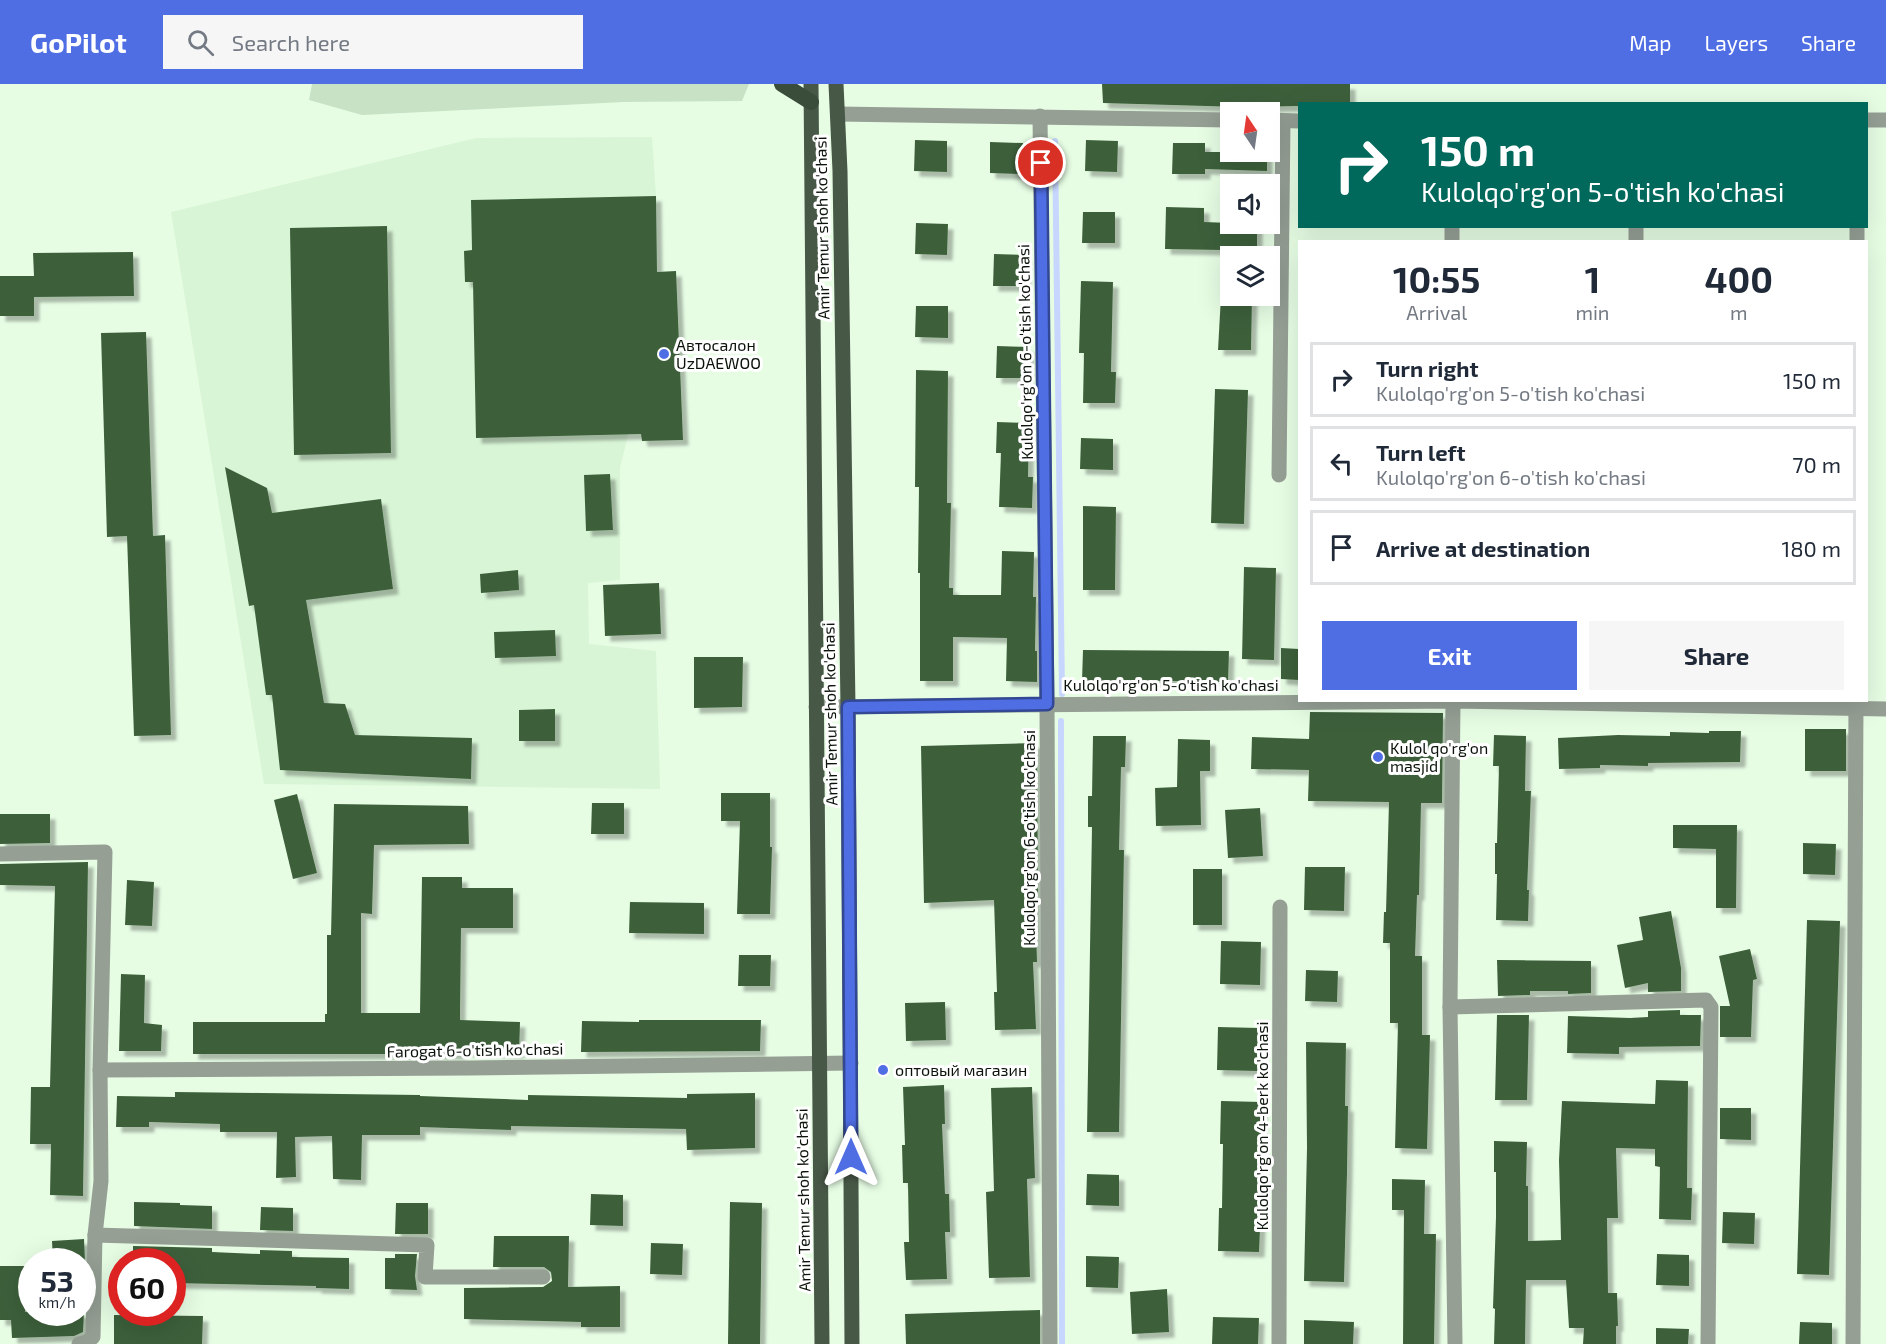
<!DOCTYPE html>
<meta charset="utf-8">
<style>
:root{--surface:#fff;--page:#f6f6f7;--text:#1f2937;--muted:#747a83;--line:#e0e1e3;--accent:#4f6ee3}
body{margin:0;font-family:"Exo 2",sans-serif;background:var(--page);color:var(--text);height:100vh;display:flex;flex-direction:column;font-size:22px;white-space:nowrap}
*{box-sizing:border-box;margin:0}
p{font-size:20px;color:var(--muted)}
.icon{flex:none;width:33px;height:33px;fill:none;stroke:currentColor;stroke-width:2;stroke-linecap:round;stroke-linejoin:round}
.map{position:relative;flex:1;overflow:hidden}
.sheet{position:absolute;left:1298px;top:156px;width:570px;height:462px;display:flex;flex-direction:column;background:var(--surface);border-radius:0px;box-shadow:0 6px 24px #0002}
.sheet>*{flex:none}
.hud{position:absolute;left:1298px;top:18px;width:570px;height:126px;border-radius:0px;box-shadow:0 6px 24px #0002;background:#00695c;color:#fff;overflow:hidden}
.needle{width:39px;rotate:347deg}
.tools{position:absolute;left:1220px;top:18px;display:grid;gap:12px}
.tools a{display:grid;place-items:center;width:60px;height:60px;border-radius:0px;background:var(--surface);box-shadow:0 6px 24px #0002;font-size:30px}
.speed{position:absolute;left:18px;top:1164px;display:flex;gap:12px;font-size:30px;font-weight:700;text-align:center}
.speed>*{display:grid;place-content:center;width:78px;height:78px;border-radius:50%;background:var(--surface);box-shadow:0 6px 24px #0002;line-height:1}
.speed small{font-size:15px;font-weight:400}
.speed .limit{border:9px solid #d22;background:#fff;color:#111}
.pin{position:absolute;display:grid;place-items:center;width:51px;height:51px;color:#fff;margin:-26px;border:3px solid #fff;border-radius:50%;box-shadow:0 2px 6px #0007}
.me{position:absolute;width:66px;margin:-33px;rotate:0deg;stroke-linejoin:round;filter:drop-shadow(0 0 4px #0008)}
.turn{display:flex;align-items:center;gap:21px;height:126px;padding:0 24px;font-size:27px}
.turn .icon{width:78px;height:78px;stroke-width:2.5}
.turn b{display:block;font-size:42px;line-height:51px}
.eta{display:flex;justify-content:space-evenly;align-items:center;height:102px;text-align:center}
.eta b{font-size:36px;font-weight:700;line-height:42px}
.cta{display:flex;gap:12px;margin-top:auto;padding:12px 24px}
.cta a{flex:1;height:69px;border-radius:0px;background:var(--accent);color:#fff;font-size:24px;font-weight:700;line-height:69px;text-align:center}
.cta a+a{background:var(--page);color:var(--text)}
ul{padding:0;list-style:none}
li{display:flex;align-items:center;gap:18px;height:75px;margin:0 12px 9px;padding:0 12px;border:3px solid var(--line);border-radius:0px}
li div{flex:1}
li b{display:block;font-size:22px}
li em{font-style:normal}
header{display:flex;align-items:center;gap:36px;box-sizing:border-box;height:84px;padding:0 30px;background:var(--accent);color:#fff}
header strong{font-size:28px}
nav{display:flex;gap:33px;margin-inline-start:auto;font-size:21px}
.search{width:420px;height:54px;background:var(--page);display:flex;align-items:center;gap:15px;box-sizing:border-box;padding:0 21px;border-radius:0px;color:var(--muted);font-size:22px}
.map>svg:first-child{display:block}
</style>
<header>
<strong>GoPilot</strong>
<div class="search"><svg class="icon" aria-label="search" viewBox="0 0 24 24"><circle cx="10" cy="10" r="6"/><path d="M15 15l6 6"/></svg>Search here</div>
<nav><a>Map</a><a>Layers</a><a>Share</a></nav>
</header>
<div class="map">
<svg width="1886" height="1260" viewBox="0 0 1886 1260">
<defs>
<filter id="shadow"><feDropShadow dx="5.5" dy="5.5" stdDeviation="1.5" flood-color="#0004"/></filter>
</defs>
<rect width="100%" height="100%" fill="#e6fde4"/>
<polygon fill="#d8f5d6" points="652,53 656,112 624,169 628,351 620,384 620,496 588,499 589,560 656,567 660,705 264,700 171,128 476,54"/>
<polygon fill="#c7e2c5" points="312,0 749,0 742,17 624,18 362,31 309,16"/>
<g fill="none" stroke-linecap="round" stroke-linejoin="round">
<g stroke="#c6d6fe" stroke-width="6">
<polyline points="1055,57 1062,610"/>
<polyline points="1061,637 1062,1260"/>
</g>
</g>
<g fill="#3d613b" filter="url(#shadow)">
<polygon points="1102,0 1350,0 1350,20 1299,20 1299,22 1241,23 1103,19"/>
<polygon points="915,56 947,57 947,88 914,87"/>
<polygon points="1086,56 1118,57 1117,88 1085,87"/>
<polygon points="990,58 1023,59 1022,90 990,89"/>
<polygon points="1173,59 1205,59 1205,68 1267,68 1267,87 1205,85 1205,90 1172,90"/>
<polygon points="656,112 657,188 676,187 683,356 642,357 641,350 476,354 473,198 465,198 464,167 472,166 471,116"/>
<polygon points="1166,123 1204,124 1204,138 1257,140 1257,171 1222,170 1222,166 1165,165"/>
<polygon points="1083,128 1115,128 1115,159 1082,159"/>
<polygon points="916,139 948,140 947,171 915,170"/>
<polygon points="387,142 391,369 294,371 290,144"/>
<polygon points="133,168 134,212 34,213 34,232 0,232 0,192 34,192 33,169"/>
<polygon points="994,170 1026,171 1025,202 993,202"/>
<polygon points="1081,197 1113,198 1111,288 1116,288 1115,319 1083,319 1084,269 1079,269"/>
<polygon points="1221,212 1252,212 1251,266 1218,266"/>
<polygon points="916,222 948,222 948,254 915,253"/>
<polygon points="146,248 153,452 165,451 171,651 134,652 127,452 107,453 101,249"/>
<polygon points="997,262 1029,263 1028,294 996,294"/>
<polygon points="916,286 948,287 947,419 951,419 949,504 953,504 953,511 1001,511 1002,467 1034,468 1033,513 1036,513 1035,567 1037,567 1037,598 1006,597 1007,554 953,553 953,597 920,597 920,489 918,489 919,403 915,403"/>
<polygon points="1215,305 1248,306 1244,440 1211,439"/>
<polygon points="997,338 1029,339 1028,393 1033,393 1032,424 999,423 1001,369 996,369"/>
<polygon points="1081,354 1113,355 1113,386 1080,385"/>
<polygon points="225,383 267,404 272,429 381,415 393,505 306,516 324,619 345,620 355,651 472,654 471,695 280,686 272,611 266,611 254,521 249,522"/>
<polygon points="610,390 613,446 586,447 584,391"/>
<polygon points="1083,422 1116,423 1115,506 1083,506"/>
<polygon points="1244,483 1276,484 1274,576 1242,575"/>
<polygon points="518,486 519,506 481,509 480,490"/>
<polygon points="659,499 661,550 605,552 603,501"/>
<polygon points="555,546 556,572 495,574 494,548"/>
<polygon points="1281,564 1299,565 1299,596 1281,595"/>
<polygon points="1083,566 1229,567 1228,598 1115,596 1115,598 1082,597"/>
<polygon points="694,573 743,573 742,623 694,624"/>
<polygon points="555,625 555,657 519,657 519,626"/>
<polygon points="1310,628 1443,629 1442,719 1421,719 1419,811 1417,811 1415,872 1422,872 1422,951 1430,951 1427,1065 1395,1064 1398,939 1390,939 1390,859 1383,859 1384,828 1386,828 1389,718 1308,717 1309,686 1251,685 1252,653 1309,655"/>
<rect x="1805" y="645" width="41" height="42"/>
<polygon points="1709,647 1741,647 1740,678 1648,679 1648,682 1600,681 1600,684 1559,685 1558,654 1618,651 1670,652 1670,648 1709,649"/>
<polygon points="1494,651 1526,652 1525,707 1531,707 1527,806 1529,806 1528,837 1496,836 1497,790 1495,790 1495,759 1497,759 1499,682 1493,682"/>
<polygon points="1093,652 1126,652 1125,683 1121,683 1119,766 1124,766 1119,1048 1087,1048 1092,743 1088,743 1088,712 1092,712"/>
<polygon points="1178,655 1210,656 1210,687 1200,687 1201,741 1156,742 1155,704 1177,703"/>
<polygon points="1037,659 1038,815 1035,815 1037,878 1033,878 1036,945 995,946 994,908 997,908 994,816 924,819 921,662"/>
<polygon points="721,709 770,709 770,763 772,763 770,830 737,830 740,737 721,737"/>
<polygon points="297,710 317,789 293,795 274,716"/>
<polygon points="592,719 624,719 624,750 591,750"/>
<polygon points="334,720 468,722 469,760 374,761 372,830 361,829 361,929 420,929 422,793 462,793 462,804 513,804 513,844 461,844 460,929 460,936 520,938 519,969 460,967 460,970 193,970 193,938 325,938 325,930 327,930 327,851 331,851"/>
<polygon points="1260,724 1263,772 1228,774 1225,726"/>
<polygon points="0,730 50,730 50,759 0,760"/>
<polygon points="1673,741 1737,741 1736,824 1716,824 1716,765 1673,764"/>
<polygon points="1803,759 1836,760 1835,791 1803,790"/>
<polygon points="88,778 83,1112 50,1111 51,1060 30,1060 31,1003 50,1003 55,802 0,801 0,780"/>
<polygon points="1305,783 1345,783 1344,827 1304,826"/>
<rect x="1193" y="785" width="29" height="56"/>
<polygon points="127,796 154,798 152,842 125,841"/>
<polygon points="630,818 704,819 704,850 629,849"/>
<polygon points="1671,827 1681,884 1681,907 1648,908 1648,899 1625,904 1617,861 1643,856 1639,833"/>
<polygon points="1807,836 1840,837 1829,1191 1797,1190"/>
<polygon points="1221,857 1261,858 1260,901 1220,900"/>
<polygon points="1750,865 1757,895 1753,896 1751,953 1720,953 1720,922 1730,922 1719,872"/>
<polygon points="739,871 771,871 770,902 738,902"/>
<polygon points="1497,876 1591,877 1591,909 1568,910 1568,907 1530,907 1530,911 1498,912"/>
<polygon points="1306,886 1338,887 1337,918 1305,917"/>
<polygon points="121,890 145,891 144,939 162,941 161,967 119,967"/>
<polygon points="945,918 946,956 906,957 905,919"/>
<polygon points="1680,926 1680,931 1701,931 1700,962 1619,963 1619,970 1567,969 1568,932 1630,934 1648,933 1648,927"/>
<polygon points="1497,931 1529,931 1527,1016 1495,1016"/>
<polygon points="639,936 761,936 760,967 581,968 582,937 639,938"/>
<polygon points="1218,943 1259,944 1258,987 1217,986"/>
<polygon points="1306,958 1346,959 1345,1022 1348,1022 1347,1089 1344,1198 1304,1197 1307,1064"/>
<polygon points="1656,996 1688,997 1687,1104 1692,1104 1691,1136 1659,1135 1660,1083 1655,1082 1655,1065 1616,1064 1618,1134 1607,1134 1608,1209 1617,1209 1618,1242 1616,1242 1616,1260 1583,1260 1584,1244 1569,1244 1566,1196 1526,1196 1525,1260 1494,1260 1495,1225 1493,1224 1496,1133 1496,1088 1494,1088 1494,1057 1527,1058 1526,1102 1528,1102 1528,1157 1561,1156 1559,1076 1562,1017 1655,1020"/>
<polygon points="944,1001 945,1040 942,1040 945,1110 949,1110 950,1148 945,1148 947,1195 906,1196 904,1158 909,1158 908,1099 903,1099 902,1061 905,1061 903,1003"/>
<polygon points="1032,1003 1035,1094 1027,1095 1030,1193 989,1194 986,1108 994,1107 991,1004"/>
<polygon points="175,1008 420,1011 420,1012 528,1016 528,1011 687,1014 687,1010 755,1009 755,1064 687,1066 686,1045 511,1042 511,1046 420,1043 420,1051 362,1051 361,1096 333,1095 332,1052 295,1053 296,1093 276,1094 277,1048 220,1048 220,1040 149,1038 149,1043 116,1043 117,1012 175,1013"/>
<polygon points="1221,1017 1262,1018 1260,1073 1263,1073 1259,1168 1218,1167 1219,1124 1222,1124 1223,1060 1220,1060"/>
<polygon points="1720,1024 1751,1024 1751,1056 1720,1055"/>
<polygon points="1087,1090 1119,1091 1119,1122 1086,1121"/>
<polygon points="1392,1095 1425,1096 1424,1150 1436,1150 1434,1260 1403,1260 1404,1126 1392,1126"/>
<polygon points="591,1110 623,1111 623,1142 590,1141"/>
<polygon points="134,1118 180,1119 180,1121 212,1122 212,1145 134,1142"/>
<polygon points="730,1118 762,1119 760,1260 728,1260"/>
<polygon points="396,1119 428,1119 428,1150 395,1150"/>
<polygon points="261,1123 293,1124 293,1147 260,1146"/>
<polygon points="1723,1128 1755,1129 1754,1160 1722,1159"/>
<polygon points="494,1152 569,1152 568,1203 620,1202 620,1243 581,1243 581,1238 464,1235 464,1204 543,1203 552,1197 551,1188 544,1183 493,1183"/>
<polygon points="84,1155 85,1178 53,1178 52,1157"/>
<polygon points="651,1159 683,1160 682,1191 650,1190"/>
<polygon points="133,1162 212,1164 212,1168 260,1170 260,1166 292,1167 292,1173 349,1174 349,1205 316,1204 316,1202 172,1199 172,1178 133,1178"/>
<polygon points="395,1170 417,1170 415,1192 417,1206 385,1205 385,1174 395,1174"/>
<polygon points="1657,1170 1689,1171 1689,1202 1656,1201"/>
<polygon points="1086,1172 1119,1173 1118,1204 1086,1203"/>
<polygon points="0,1182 25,1182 25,1228 84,1228 83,1248 74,1252 12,1254 11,1236 0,1236"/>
<polygon points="1167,1205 1169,1248 1132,1250 1130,1208"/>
<polygon points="1040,1226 1040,1260 906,1260 905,1230"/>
<polygon points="114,1231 203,1232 202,1260 114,1260"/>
<polygon points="1213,1233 1259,1234 1258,1260 1212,1260"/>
<polygon points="1304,1236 1354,1238 1353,1260 1304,1260"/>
<polygon points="1800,1238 1832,1239 1832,1260 1799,1260"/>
<polygon points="1656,1244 1689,1245 1688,1260 1656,1260"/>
</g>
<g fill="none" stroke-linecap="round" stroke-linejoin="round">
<g stroke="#959f94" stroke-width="15">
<polyline points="838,30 1230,36"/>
<polyline points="1040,32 1047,620 1050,1260"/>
<polyline points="1269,36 1299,37"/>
<polyline points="1866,36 1886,36"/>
<polyline points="1452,142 1452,158"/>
<polyline points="1636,158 1636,142"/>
<polyline points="1857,158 1857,142"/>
<polyline points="1279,391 1283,37"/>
<polyline points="1453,616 1450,923 1455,1260"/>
<polyline points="816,623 1453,617 1886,625"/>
<polyline points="0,770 105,768 100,986 101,1097 95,1151 93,1253 87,1258 79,1260"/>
<polyline points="1450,923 1706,916 1711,923 1708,1260"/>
<polyline points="100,986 469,984 851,979"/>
<polyline points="95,1151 427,1161 425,1193 543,1193"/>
<polyline points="1279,1260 1280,823"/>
<polyline points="1853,1260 1856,616"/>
</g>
<g stroke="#485847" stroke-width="15">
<polyline points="811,0 822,1260"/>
<polyline points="836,0 840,87 848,623 852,1260"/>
</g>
<polyline stroke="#3a4c3a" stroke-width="16" points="782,0 811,18"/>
</g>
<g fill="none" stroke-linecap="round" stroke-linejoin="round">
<defs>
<polyline id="route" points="851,1073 848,623 1047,620 1041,79"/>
</defs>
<use href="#route" stroke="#334894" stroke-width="15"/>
<use href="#route" stroke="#4f6ee3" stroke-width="10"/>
</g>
<g fill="#4f6ee3" stroke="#fff" stroke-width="2">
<circle cx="664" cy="270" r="6"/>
<circle cx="1378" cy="673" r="6"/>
<circle cx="883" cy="986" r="6"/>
</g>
<g text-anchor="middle" stroke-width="6" stroke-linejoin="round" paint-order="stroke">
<g font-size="16" fill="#0b130b" stroke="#fff">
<text transform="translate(822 144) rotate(-91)" y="6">Amir Temur shoh ko'chasi</text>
<text transform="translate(1025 268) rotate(-91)" y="6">Kulolqo'rg'on 6-o'tish ko'chasi</text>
<text x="1171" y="607">Kulolqo'rg'on 5-o'tish ko'chasi</text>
<text transform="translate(830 630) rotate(-91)" y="6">Amir Temur shoh ko'chasi</text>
<text transform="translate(1029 754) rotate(-90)" y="6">Kulolqo'rg'on 6-o'tish ko'chasi</text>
<text transform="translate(475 966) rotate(-1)" y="6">Farogat 6-o'tish ko'chasi</text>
<text transform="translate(1262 1042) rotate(-90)" y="6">Kulolqo'rg'on 4-berk ko'chasi</text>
<text transform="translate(803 1116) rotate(-91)" y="6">Amir Temur shoh ko'chasi</text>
</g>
<g font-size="16" fill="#0b130b" stroke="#fff" text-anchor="start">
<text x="676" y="267">Автосалон<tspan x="676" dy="18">UzDAEWOO</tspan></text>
<text x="1390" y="670">Kulol qo'rg'on<tspan x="1390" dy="18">masjid</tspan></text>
<text x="895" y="992">оптовый магазин</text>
</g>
</g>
</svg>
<div class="tools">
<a><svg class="needle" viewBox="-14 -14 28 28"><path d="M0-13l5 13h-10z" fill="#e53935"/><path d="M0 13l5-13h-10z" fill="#747a83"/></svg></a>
<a><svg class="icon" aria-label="sound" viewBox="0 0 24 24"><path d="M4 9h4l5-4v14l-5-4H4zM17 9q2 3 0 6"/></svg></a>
<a><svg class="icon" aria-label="layers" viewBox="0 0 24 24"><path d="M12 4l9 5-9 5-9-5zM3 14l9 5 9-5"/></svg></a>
</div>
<div class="speed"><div>53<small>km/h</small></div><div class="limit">60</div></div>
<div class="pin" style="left:1041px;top:79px;background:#d93025"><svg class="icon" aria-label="arrive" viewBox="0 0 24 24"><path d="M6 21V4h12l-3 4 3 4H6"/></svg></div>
<svg class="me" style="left:851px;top:1073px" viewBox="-20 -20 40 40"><path d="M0-17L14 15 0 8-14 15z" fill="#4f6ee3" stroke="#fff" stroke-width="4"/></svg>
<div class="hud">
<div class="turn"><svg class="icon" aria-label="right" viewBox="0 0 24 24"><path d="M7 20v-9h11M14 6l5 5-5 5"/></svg><div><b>150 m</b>Kulolqo'rg'on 5-o'tish ko'chasi</div></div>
</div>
<section class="sheet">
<div class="eta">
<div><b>10:55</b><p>Arrival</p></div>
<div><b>1</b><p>min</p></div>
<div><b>400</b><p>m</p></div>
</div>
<ul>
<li><svg class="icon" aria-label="right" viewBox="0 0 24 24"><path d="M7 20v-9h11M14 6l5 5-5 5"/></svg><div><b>Turn right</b><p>Kulolqo'rg'on 5-o'tish ko'chasi</p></div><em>150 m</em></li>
<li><svg class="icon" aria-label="left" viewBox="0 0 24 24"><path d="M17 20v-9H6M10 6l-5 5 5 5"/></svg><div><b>Turn left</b><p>Kulolqo'rg'on 6-o'tish ko'chasi</p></div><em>70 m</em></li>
<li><svg class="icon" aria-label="arrive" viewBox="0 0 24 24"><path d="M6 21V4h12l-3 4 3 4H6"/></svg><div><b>Arrive at destination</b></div><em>180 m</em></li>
</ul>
<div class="cta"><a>Exit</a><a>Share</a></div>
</section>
</div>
